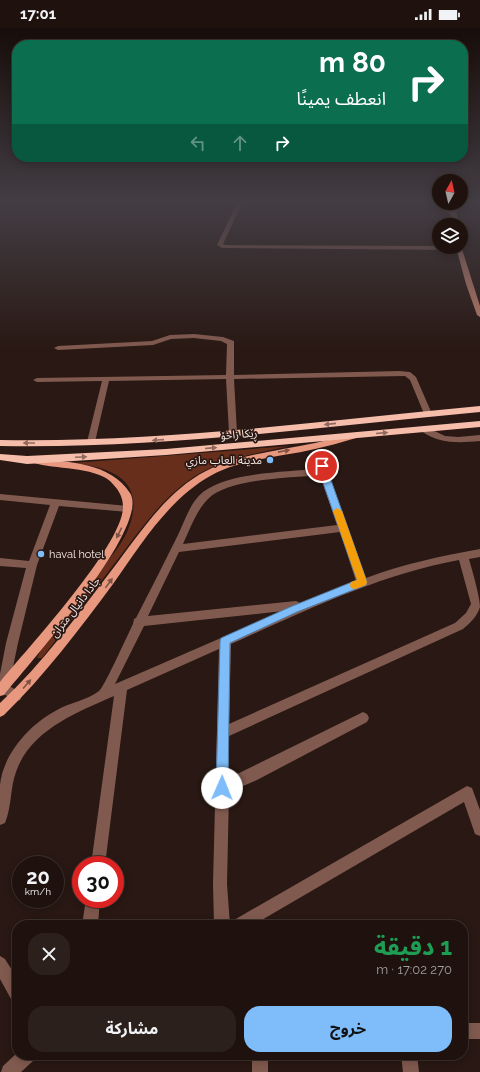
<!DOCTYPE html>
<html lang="ar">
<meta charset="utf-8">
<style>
:root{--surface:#1f120e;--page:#2c201c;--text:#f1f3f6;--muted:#a19e9e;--line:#3c322e;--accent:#7ebdf9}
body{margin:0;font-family:Raleway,"Noto Sans Arabic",sans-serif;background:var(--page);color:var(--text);direction:rtl;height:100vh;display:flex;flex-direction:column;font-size:15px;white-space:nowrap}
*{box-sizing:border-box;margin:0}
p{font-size:13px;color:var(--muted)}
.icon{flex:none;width:22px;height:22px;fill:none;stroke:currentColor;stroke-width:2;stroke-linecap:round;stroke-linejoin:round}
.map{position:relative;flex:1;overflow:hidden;direction:ltr}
.details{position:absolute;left:12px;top:892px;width:456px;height:140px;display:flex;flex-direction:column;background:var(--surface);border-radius:16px;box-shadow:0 2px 10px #0003,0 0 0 1px var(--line);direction:rtl}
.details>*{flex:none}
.banner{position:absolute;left:12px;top:12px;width:456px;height:122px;border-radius:16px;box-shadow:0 2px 10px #0003,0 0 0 1px var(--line);direction:rtl;background:#0b6e4f;color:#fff;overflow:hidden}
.needle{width:26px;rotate:8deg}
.buttons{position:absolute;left:432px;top:146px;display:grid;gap:8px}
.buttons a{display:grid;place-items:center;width:36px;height:36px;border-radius:50%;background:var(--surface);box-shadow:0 2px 10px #0003,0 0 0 1px var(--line);font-size:20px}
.speed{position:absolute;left:12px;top:828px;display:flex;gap:8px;font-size:20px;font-weight:700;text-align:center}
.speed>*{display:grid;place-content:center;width:52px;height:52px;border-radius:50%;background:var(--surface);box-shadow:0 2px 10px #0003,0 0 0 1px var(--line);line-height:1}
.speed small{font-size:10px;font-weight:400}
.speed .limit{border:6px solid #d22;background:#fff;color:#111}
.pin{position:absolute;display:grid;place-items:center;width:34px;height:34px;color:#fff;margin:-17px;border:2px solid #fff;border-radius:50%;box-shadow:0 1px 4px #0007}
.me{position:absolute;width:44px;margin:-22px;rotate:1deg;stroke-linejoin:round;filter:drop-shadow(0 0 3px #0008)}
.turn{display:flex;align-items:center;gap:14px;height:84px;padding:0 16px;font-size:18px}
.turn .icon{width:52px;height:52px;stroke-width:2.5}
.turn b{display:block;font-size:28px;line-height:34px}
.lanes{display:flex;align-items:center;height:38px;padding:0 16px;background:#0003;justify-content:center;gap:20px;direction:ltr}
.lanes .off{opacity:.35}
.round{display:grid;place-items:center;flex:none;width:42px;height:42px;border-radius:16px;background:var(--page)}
.summary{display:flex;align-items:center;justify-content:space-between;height:68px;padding:0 16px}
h1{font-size:24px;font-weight:700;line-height:30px;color:#1e9e55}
.cta{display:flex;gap:8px;margin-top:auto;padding:8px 16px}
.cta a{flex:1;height:46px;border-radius:16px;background:var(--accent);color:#111;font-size:16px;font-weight:700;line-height:46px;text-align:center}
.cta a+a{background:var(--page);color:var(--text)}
.status{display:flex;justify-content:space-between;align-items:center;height:28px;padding:0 20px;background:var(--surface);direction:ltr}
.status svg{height:11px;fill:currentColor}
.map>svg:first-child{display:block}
</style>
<div class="status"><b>17:01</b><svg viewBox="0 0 49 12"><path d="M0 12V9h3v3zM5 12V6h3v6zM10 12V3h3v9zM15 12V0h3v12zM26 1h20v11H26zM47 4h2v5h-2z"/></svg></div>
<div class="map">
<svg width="480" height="1044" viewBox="0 0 480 1044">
<rect width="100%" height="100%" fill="#291813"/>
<path fill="#682e1c" d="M290 418C257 425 221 431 192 450 161 471 141 501 118 531 93 564 67 597 42 630H37L41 622C63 593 86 564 107 534 114 525 122 515 127 504 131 495 135 481 133 471 129 443 95 438 73 435Z"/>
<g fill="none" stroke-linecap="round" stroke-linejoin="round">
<g fill="#815a4f" fill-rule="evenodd">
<polygon points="237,175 242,175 223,216 225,217 439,218 461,219 462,220 459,222 222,220 217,217"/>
<polygon points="194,306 223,309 234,313 234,347 399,343 410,344 416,349 432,386 431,388 425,388 410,352 405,348 234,351 237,405 233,408 229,405 226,351 109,353 95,414 91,417 87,414 102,353 37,354 33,352 37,350 226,347 227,316 221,313 194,310 171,311 153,317 58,322 54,320 58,318 152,313 170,307"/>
<path d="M424 398 445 408 458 409 480 407V413C458 415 440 416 421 403L420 401Z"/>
<path d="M322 436 325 437 328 444 366 550C403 536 441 528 480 521V529L469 531C472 542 480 568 480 579 477 589 470 595 463 601L229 708V750L359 686 363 684 367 686 369 690 367 694 257 752 229 764 227 856 230 897H214L213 856 219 621 127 662 105 837H91L114 668C78 684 30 702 16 744 10 760 12 778 5 795L0 797C0 784 0 770 0 757 3 726 30 696 57 682 69 675 88 672 99 663 104 660 128 606 133 596L134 591 136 590C150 563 164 535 177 509 184 495 190 474 203 464 229 444 286 444 318 441L319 437ZM320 447 337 497 183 516C190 501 196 483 208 471 228 450 292 450 320 447ZM340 504 356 553 300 575 296 573 148 588 179 524ZM459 532 471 576 466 585 455 595 229 696 231 616C305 583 378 547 459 532ZM283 583 115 656 144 598Z"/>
<polygon points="0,466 128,478 133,481 128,484 59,478 37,537 18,615 9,658 20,664 22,668 20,672 16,673 0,664 0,646 6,615 26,540 0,538 0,530 29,533 50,477 0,472"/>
<polygon points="467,758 472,760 480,782 480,808 475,806 464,774 253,897 231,897 234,892"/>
<polygon points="86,871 100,871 98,897 82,897"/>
<polygon points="0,928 5,931 17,950 17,973 11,971 0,951"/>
<rect x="463" y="995" width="17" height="16"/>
<polygon points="17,1025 17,1027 35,1027 33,1033 21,1044 1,1044 3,1038"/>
<rect x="252" y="1027" width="16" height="17"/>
<polygon points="401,1027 417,1027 419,1044 403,1044"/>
</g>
<g fill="#ba7d6a" fill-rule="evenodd">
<polygon points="434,175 442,175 451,182 450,175 456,175 458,197 452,197 451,187"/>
<polygon points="461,218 480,278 480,289 477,287 466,256 456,219"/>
</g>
<g fill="#e7987f" fill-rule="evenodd">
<path d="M353 405 356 406 357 408 356 410C342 414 329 418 315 421 281 429 244 430 212 447 168 471 141 517 113 556 79 602 45 647 4 687L0 689V675C42 636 76 589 111 543 138 508 166 463 206 443 240 426 278 423 315 415 328 412 340 409 353 405Z"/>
<path d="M37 430C70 435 110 434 130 465 152 498 27 638 4 667L0 668V654C27 621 123 517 123 479 123 468 118 461 110 453 94 439 54 441 34 435L33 433Z"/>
</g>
<g fill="#f7bdab" fill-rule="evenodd">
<path d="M480 378V384C320 399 160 421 0 418V412C160 415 320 393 480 378Z"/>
<polygon points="480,393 480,399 166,427 27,436 0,432 0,426 27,428 166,421"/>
</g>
</g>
<defs><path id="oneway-solid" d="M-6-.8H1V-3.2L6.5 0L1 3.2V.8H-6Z"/></defs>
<g fill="#906a5f">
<use href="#oneway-solid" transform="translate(330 396) rotate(174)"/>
<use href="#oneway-solid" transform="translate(382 405) rotate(-5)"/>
<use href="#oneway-solid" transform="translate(158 412) rotate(176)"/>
<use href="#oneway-solid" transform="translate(29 415) rotate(-180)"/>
<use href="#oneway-solid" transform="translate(211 420) rotate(-5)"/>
<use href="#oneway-solid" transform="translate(81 429) rotate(-3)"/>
</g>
<g fill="#7e5244">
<use href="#oneway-solid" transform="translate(284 423) rotate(-11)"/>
<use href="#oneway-solid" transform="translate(119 505) rotate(116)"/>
<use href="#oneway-solid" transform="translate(109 555) rotate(-54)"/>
<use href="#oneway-solid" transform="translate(27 656) rotate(-49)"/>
</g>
<linearGradient id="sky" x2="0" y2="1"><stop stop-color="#170d0a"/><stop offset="0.54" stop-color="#433d44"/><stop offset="1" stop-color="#433d44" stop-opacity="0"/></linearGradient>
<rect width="480" height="322" fill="url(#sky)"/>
<polygon fill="#7ebdf9" stroke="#527ba2" points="322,435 326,438 367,554 366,557 297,584 230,615 228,760 226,764 222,766 218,764 216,760 220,613 221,610 290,579 357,552 317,438"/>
<polygon fill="#f59e0b" points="337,480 342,483 367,554 366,557 355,561 351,560 350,557 351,554 357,552 333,483"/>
<g fill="#7ebdf9" stroke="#291813" stroke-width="1.5">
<circle cx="270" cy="432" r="4"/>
<circle cx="41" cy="526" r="4"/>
</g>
<g text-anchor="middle" stroke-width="3.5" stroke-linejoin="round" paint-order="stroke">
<g font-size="11" fill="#f5e8e4" stroke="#291813">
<text transform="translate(239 406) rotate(-5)" y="4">ڕێکا زاخۆ</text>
<text transform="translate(75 579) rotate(-52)" y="4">جادا دانيال متران</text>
</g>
<g font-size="11" fill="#f5e8e4" stroke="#291813" text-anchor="end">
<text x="262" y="436">مدينة العاب مازي</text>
<text x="49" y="530" text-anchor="start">haval hotel</text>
</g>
</g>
</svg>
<div class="buttons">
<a><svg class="needle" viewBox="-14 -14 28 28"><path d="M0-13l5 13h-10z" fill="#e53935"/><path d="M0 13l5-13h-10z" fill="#a19e9e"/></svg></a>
<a><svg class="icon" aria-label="layers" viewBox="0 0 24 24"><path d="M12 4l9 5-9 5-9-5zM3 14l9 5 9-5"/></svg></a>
</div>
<div class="speed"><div>20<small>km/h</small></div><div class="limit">30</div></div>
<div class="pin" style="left:322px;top:438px;background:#d93025"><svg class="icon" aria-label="arrive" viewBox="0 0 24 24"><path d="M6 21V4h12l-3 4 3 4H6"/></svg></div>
<svg class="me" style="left:222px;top:760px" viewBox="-20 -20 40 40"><circle r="19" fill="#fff"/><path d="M0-13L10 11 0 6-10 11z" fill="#7ebdf9"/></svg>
<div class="banner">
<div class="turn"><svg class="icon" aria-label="right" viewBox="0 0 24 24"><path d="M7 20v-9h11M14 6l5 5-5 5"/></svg><div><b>80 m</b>انعطف يمينًا</div></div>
<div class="lanes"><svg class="icon off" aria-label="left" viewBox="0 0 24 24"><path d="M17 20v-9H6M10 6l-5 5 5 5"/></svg><svg class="icon off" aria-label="ahead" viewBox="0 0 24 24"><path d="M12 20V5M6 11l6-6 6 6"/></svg><svg class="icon" aria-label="right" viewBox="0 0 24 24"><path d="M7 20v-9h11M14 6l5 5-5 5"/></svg></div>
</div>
<section class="details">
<div class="summary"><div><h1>1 دقيقة</h1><p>270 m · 17:02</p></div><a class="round"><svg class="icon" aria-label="close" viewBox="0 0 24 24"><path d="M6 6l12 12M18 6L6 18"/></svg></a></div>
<div class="cta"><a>خروج</a><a>مشاركة</a></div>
</section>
</div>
